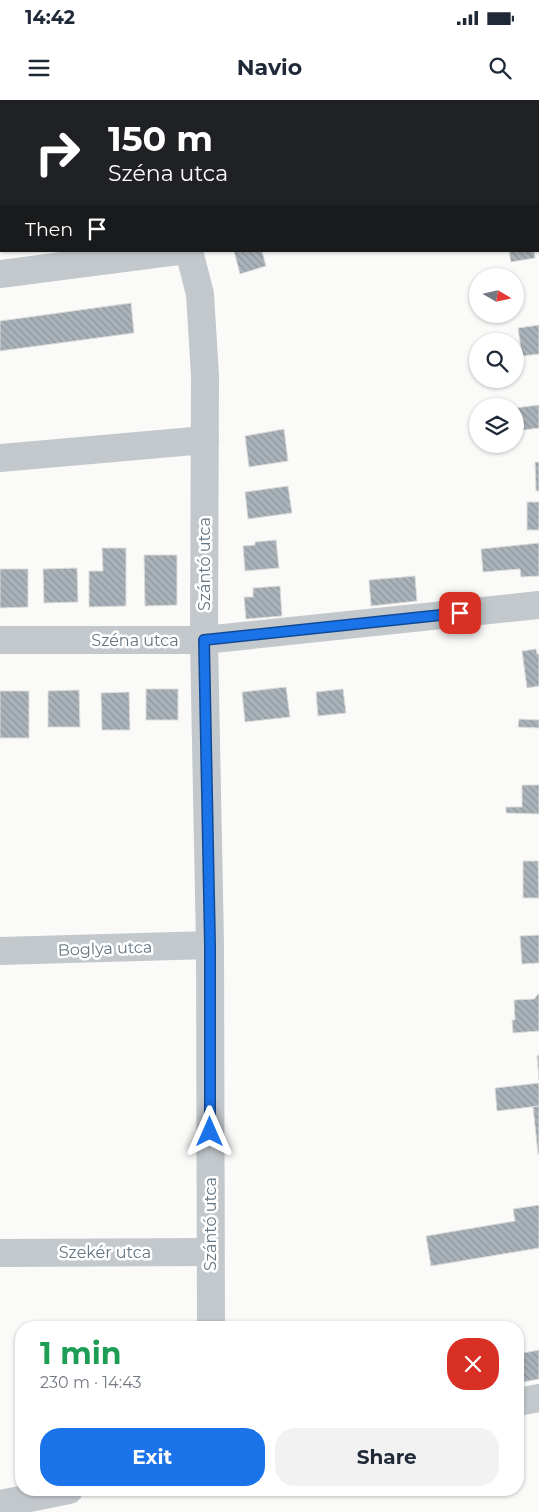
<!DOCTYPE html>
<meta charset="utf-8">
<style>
:root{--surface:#fff;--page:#f2f2f3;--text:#1f2937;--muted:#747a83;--accent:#1a73e8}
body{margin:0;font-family:Montserrat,sans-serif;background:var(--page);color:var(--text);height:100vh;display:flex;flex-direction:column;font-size:19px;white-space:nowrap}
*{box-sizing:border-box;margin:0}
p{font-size:16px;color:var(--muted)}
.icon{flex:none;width:28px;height:28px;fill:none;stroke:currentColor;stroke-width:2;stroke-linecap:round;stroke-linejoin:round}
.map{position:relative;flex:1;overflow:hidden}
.details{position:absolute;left:15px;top:1221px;width:509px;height:175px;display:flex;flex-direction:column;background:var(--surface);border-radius:20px;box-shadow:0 1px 4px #0004}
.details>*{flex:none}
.hud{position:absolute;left:0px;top:0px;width:540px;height:152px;box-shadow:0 1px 4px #0004;background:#202124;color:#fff;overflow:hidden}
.needle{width:32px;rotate:99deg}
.controls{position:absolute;left:469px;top:168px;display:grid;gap:10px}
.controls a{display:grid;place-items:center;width:55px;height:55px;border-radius:50%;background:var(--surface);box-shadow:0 1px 4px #0004;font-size:25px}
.pin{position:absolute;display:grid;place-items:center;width:42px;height:42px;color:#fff;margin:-21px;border-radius:10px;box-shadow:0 2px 8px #0006}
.me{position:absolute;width:55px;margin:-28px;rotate:0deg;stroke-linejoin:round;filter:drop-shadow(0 0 4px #0008)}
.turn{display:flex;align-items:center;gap:18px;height:105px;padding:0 25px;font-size:22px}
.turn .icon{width:65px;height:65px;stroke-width:2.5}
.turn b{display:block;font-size:35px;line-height:42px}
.then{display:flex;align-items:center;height:48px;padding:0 25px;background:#0003;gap:10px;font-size:19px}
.round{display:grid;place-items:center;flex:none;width:52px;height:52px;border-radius:20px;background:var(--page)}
.head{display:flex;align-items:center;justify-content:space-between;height:85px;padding:0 25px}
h1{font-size:30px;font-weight:700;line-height:38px;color:#1e9e55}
.cta{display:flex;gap:10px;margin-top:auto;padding:10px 25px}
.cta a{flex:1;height:58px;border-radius:20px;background:var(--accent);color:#fff;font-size:20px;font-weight:700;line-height:58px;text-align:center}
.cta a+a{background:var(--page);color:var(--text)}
.status{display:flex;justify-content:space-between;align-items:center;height:35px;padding:0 25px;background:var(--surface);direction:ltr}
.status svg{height:14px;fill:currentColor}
header{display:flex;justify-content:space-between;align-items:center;height:65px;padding:0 25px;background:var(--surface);font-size:22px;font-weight:700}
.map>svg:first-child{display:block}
</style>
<div class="status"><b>14:42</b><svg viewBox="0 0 49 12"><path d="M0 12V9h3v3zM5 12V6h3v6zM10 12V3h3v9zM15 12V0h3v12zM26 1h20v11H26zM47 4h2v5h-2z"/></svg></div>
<header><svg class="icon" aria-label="menu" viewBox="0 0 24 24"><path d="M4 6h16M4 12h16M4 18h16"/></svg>Navio<svg class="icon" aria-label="search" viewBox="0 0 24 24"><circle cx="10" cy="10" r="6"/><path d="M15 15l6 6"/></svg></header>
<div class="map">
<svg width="539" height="1412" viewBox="0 0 539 1412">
<defs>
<pattern id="building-back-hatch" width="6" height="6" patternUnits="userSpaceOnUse" patternTransform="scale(1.25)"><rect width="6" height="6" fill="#aab3b9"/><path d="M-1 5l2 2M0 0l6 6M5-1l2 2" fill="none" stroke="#8e969c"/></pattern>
</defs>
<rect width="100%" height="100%" fill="#fafaf8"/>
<g fill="url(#building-back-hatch)" stroke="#dcdcda">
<polygon points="191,0 219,0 220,1 191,1"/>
<polygon points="468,0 506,0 506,1 469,1"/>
<polygon points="234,151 262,151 266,166 240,174"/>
<polygon points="509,151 534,151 535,158 511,162"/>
<polygon points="131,203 134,233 0,251 0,221"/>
<polygon points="539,225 539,254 522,256 518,228"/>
<polygon points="539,305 539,328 516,331 515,308"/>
<polygon points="284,329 288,361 249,367 245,336"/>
<polygon points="535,362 539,362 539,391 536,391"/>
<polygon points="288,386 292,413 248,419 245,392"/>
<rect x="527" y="402" width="12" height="28"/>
<polygon points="276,440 279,468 245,471 243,446 255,445 255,442"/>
<polygon points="539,443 539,476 521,477 520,469 483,472 481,449"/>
<polygon points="102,448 126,448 126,506 89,507 89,471 103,471"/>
<polygon points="144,455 177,455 177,505 145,506"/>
<polygon points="77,468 78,502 44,503 43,469"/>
<polygon points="0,469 28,469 28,507 0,508"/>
<polygon points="415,476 417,501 371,506 369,480"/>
<polygon points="280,486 282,516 246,519 244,497 253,497 253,488"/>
<polygon points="536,549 537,554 539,554 539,586 527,588 522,551"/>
<polygon points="286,587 290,617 245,622 242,592"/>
<rect x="146" y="589" width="32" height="31"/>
<polygon points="343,589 346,613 318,616 316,592"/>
<polygon points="79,590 80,627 48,627 48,591"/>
<rect x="0" y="591" width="29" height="47"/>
<polygon points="129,592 130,630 102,630 101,593"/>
<polygon points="519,619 539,620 539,628 518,627"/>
<polygon points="522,685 539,685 539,714 506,713 506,707 522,707"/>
<polygon points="523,761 538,761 539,798 523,798"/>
<polygon points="539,835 539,863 522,864 520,836"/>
<polygon points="539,893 539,931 513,933 512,920 515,920 514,900 534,899"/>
<polygon points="539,955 539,980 537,956"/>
<polygon points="539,983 539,1006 497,1011 495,988"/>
<polygon points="539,1006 539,1054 538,1054 533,1007"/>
<polygon points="539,1105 539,1148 431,1166 426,1136 515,1121 513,1109"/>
<polygon points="539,1250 539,1279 518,1283 518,1254"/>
</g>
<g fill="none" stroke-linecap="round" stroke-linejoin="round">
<g stroke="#c3c8cc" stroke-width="28">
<polyline points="149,0 149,1"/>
<polyline points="189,151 200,194 205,276 204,540 210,845 211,1228"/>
<polyline points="0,174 178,151"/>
<polyline points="0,358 205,340"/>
<polyline points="0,540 204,540 539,505"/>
<polyline points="0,851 210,845"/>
<polyline points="0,1153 210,1152"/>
<polyline points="518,1302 539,1298"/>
<polyline points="0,1404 69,1390"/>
</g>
</g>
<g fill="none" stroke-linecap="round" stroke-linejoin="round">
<defs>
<polyline id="route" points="210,1032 210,846 204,540 460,513"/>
</defs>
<use href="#route" stroke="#114b97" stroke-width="12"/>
<use href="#route" stroke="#1a73e8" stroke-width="9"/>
</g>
<g text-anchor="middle" stroke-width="5" stroke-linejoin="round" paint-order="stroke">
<g font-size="16" fill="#657683" stroke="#fff">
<text transform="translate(204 464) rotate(-90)" y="6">Szántó utca</text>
<text x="135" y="546">Széna utca</text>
<text transform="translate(105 848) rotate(-2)" y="6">Boglya utca</text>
<text transform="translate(210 1124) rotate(-90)" y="6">Szántó utca</text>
<text x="105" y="1158">Szekér utca</text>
</g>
</g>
</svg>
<div class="controls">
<a><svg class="needle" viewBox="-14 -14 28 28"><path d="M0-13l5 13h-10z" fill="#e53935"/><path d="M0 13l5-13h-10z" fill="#747a83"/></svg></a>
<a><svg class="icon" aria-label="search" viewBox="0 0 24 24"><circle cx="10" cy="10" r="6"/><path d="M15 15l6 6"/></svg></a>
<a><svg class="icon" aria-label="layers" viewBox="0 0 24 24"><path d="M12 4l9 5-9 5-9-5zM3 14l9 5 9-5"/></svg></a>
</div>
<div class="pin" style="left:460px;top:513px;background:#d93025"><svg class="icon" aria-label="arrive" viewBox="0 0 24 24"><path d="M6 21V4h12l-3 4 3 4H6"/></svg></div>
<svg class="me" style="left:210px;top:1032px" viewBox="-20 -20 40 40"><path d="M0-17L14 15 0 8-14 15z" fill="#1a73e8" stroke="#fff" stroke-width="4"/></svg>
<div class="hud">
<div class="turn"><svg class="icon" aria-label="right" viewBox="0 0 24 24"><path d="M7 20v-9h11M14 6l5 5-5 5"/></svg><div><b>150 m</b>Széna utca</div></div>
<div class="then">Then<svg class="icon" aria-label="arrive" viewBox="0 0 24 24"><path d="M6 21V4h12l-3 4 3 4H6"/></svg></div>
</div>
<section class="details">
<div class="head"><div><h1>1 min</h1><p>230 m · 14:43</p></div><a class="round" style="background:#d93025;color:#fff"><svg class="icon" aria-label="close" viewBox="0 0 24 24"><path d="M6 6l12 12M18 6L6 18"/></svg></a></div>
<div class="cta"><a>Exit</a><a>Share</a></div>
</section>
</div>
